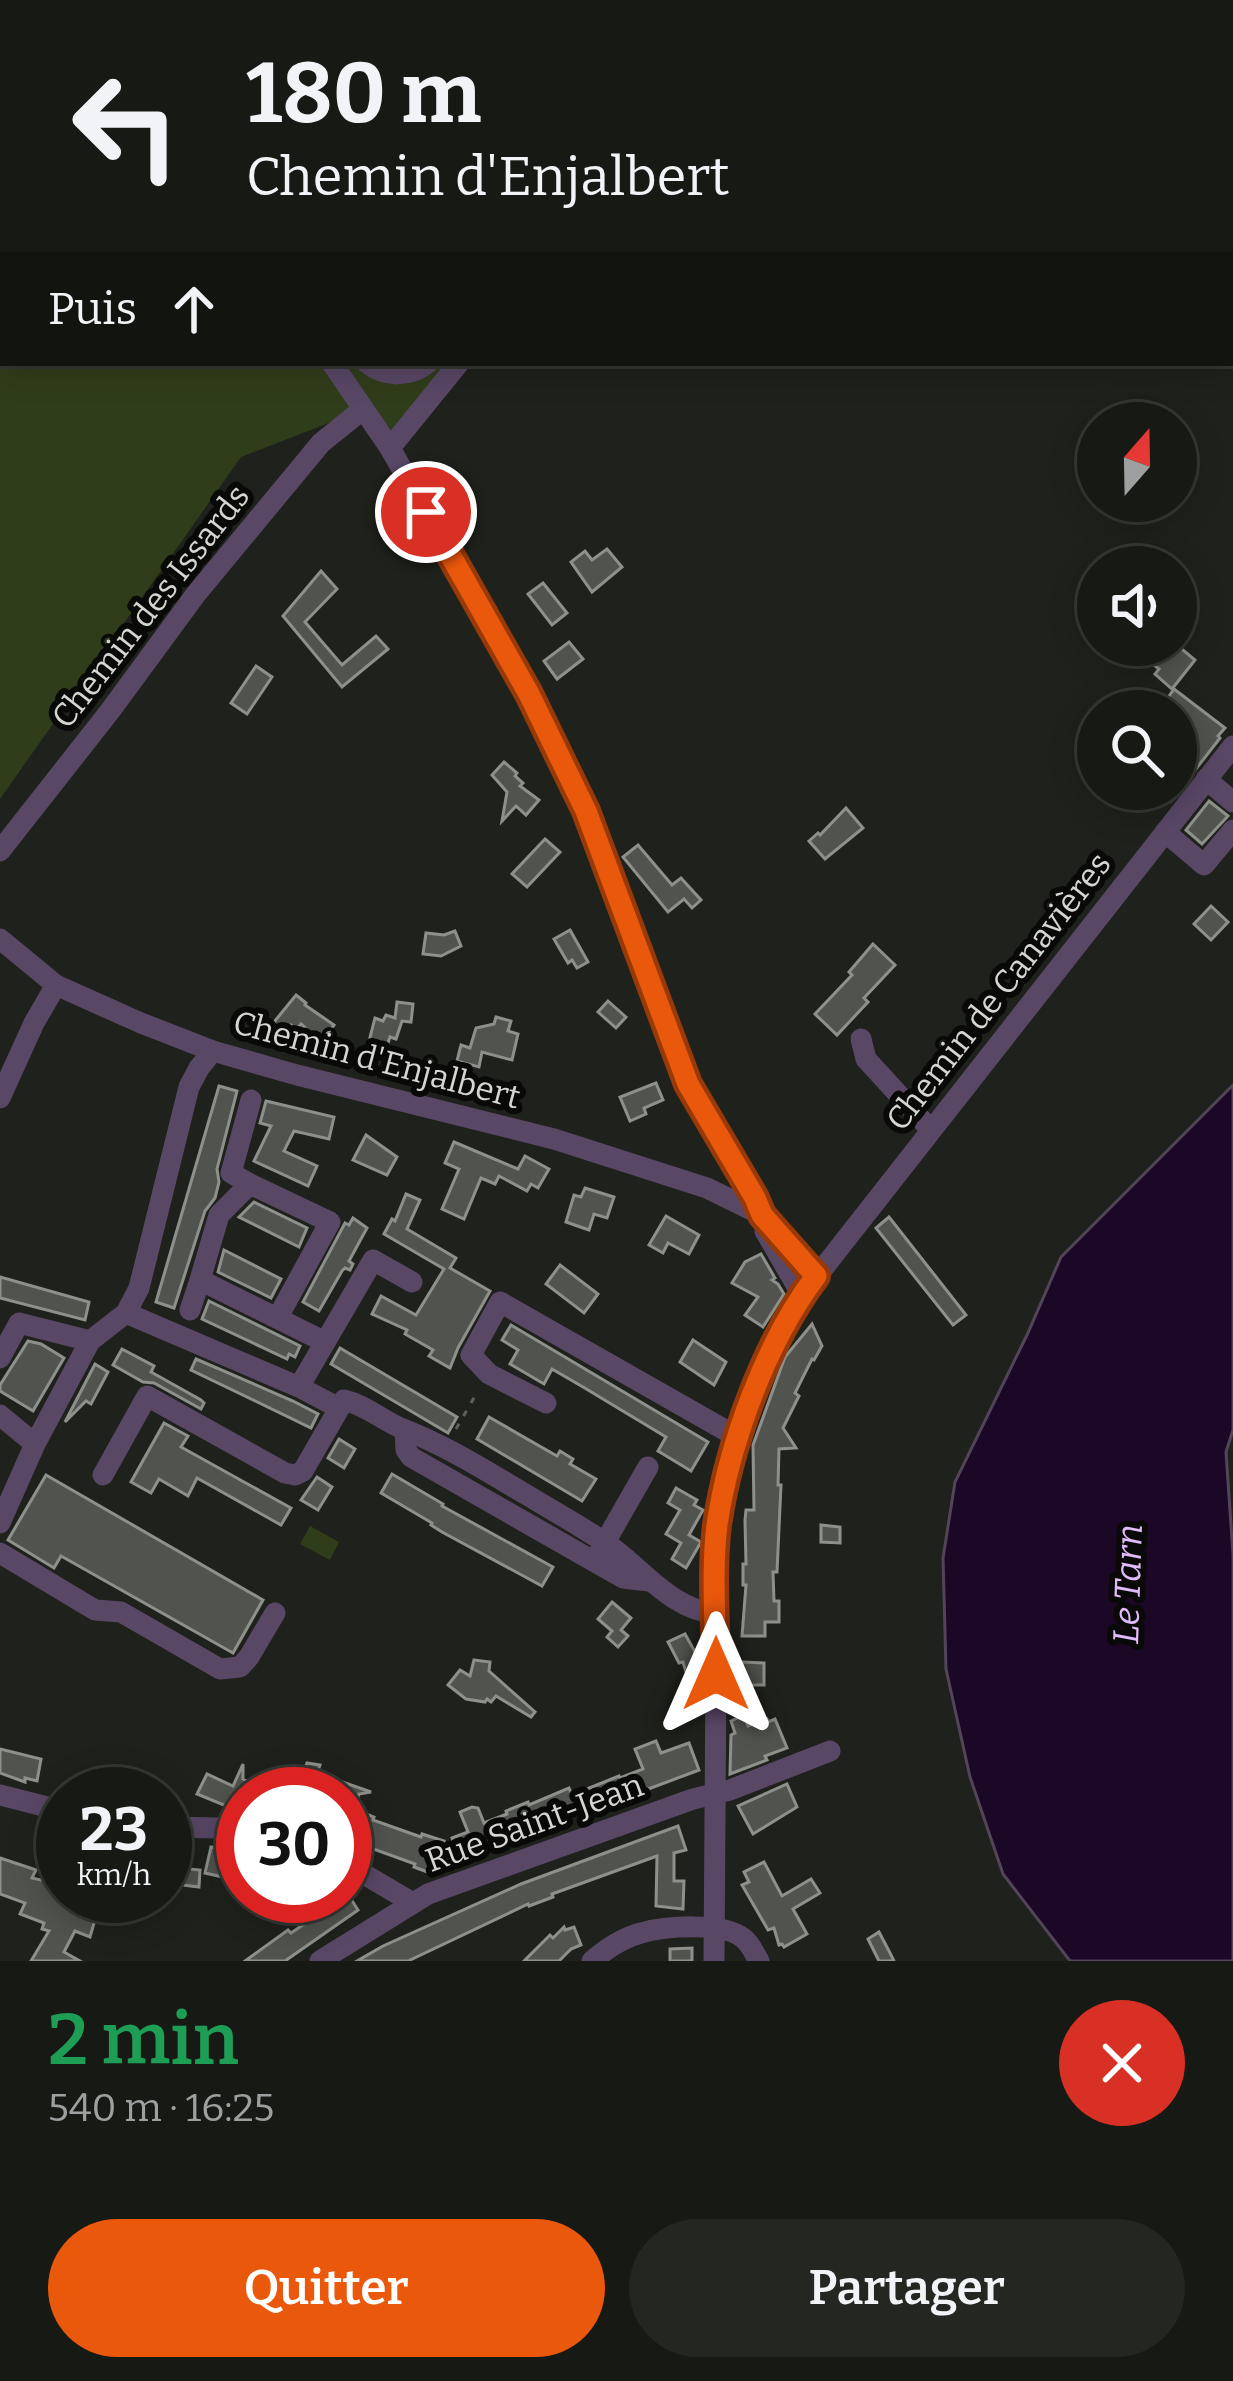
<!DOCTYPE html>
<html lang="fr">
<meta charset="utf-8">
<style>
:root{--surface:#171915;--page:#242622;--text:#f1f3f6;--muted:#9ea0a0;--line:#363834;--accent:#ea580c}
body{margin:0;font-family:Bitter,serif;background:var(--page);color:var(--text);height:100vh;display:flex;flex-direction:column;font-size:45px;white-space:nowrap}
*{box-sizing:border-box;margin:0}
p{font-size:39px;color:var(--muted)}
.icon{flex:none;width:66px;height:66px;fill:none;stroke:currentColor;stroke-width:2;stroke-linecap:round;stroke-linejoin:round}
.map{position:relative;height:1961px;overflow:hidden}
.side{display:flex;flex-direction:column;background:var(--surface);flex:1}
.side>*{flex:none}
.hud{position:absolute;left:0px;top:0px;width:1233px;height:366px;box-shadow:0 6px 30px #0003,0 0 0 3px var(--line);background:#171915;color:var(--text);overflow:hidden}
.needle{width:78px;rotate:20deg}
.tools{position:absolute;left:1077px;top:402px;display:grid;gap:24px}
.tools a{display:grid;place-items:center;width:120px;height:120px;border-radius:50%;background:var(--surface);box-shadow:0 6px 30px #0003,0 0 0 3px var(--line);font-size:60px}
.speed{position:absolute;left:36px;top:1767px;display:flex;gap:24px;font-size:60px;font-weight:700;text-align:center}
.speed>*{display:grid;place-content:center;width:156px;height:156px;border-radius:50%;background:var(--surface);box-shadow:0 6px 30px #0003,0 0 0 3px var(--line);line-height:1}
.speed small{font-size:30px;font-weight:400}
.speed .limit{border:18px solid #d22;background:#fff;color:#111}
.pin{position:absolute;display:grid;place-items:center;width:102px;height:102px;color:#fff;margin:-51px;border:6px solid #fff;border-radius:50%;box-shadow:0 3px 12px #0007}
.me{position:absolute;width:132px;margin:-66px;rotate:0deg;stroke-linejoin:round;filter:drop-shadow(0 0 9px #0008)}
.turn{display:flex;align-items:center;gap:42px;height:252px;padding:0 48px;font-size:54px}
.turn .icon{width:156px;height:156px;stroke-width:2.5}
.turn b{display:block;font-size:84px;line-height:102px}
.then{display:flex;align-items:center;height:114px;padding:0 48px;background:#0003;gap:24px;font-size:45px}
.round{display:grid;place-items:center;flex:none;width:126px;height:126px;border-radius:63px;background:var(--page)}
.overview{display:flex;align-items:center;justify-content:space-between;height:204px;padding:0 48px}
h1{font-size:72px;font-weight:600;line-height:90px;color:#1e9e55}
.button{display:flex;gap:24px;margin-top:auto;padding:24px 48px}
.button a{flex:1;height:138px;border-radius:72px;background:var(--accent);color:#fff;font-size:48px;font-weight:600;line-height:138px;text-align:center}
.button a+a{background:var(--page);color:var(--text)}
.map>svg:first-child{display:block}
</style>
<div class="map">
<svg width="1233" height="1961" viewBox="0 0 1233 1961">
<rect width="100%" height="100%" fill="#1f211c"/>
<g fill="#303d1a">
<polygon points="0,0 780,0 777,3 3,3 3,363 459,363 390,448 362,410 241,457 0,799"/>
<polygon points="310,1526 339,1542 330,1560 300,1544"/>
</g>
<polygon fill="#1b0726" stroke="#52455a" stroke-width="3" points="1233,1085 1233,1430 1226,1452 1233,1555 1233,1961 1070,1961 1003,1874 970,1777 946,1669 943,1558 955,1482 1027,1335 1061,1257"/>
<g fill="#51534e" stroke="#8e918b" stroke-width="3">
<polygon points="607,549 622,567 592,592 571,562 585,551 592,560"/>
<polygon points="321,571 337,589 305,622 342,665 376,636 388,649 342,687 283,616"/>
<polygon points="543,583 567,613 552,625 528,594"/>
<polygon points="569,642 583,659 557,679 544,661"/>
<polygon points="1169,645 1177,645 1195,660 1172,689 1155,674 1159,669 1154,665"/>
<polygon points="256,666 272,677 247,714 231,703"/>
<polygon points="1174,689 1225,728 1218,736 1220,738 1171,801 1154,789 1176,789 1176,710 1165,702"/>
<polygon points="504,762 517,773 515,776 523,783 520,786 539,800 526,815 516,806 502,821 507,792 492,775"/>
<polygon points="1209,801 1228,816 1202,844 1186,830"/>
<polygon points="846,808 863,828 825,859 809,841 818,833 820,835"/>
<polygon points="545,839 560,852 527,887 512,874"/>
<polygon points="638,845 672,885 681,878 701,900 692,908 684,899 668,912 623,857"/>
<polygon points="1211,906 1228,922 1211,940 1194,924"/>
<polygon points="570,930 588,962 577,968 572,960 568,963 554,939"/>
<polygon points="455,931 461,946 441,956 423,954 426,933 444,935"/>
<polygon points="873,944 895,965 864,998 868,1002 837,1035 815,1014 852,975 849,972"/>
<polygon points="296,995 306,1003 305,1005 334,1025 321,1042 301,1024 297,1029 291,1025 282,1036 270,1027"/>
<polygon points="608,1001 626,1017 616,1028 598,1012"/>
<polygon points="397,1002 413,1004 411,1022 402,1021 396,1039 390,1037 384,1055 367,1049 375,1018 383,1021 386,1015 395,1018"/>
<polygon points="496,1017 511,1021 508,1031 518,1034 512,1060 482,1052 479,1067 457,1061 461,1045 470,1048 476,1028 494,1024"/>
<polygon points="656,1083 663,1100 644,1108 646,1114 630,1121 620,1097"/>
<polygon points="219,1086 237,1091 217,1169 219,1182 215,1198 205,1211 174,1308 156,1302"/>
<polygon points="266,1101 334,1117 329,1139 294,1131 284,1151 317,1166 308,1186 254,1161 271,1126 260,1123"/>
<polygon points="366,1135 397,1157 387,1175 353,1160"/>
<polygon points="454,1142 518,1169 525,1156 549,1169 538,1188 531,1184 527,1191 499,1176 495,1184 481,1178 464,1219 442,1209 459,1169 445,1163"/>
<polygon points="585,1188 614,1197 607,1218 594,1214 589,1230 566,1222 574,1195 581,1197"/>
<polygon points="406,1194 420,1200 407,1229 456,1258 450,1268 490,1291 458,1348 450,1368 429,1356 433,1350 405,1334 407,1330 372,1314 381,1296 416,1315 444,1269 384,1234 392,1219 395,1221"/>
<polygon points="254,1202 307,1228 299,1247 239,1217"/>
<polygon points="666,1216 699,1235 689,1254 668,1243 663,1253 649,1245"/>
<polygon points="889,1217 966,1315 953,1325 876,1228"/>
<polygon points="353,1218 367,1228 349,1261 353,1264 350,1270 345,1268 342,1271 319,1311 303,1302 345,1223 349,1225"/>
<polygon points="224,1250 281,1279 271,1298 218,1272"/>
<polygon points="761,1254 775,1278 772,1280 778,1284 784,1294 763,1327 745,1315 758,1297 732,1283 745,1262"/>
<polygon points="560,1265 598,1294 584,1313 546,1284"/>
<polygon points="0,1277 89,1302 85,1320 0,1298"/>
<polygon points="209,1301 300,1346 295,1357 289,1354 287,1359 202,1319"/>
<polygon points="812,1324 822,1346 814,1360 812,1359 795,1393 799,1396 783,1428 796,1448 779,1449 778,1485 781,1485 777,1572 773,1572 774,1601 779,1601 779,1622 765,1622 765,1636 742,1636 746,1585 743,1585 743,1564 746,1564 745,1520 746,1510 754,1510 753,1445 785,1357"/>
<polygon points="511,1325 708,1442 691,1471 658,1451 666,1437 583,1387 552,1369 544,1384 510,1364 518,1350 502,1340"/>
<polygon points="693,1340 726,1362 714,1385 680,1362"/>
<polygon points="28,1341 41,1344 64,1358 33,1411 0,1391 0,1385"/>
<polygon points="340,1348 457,1417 448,1433 331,1364"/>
<polygon points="122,1349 154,1366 151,1372 201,1400 204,1403 201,1409 154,1383 143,1382 113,1365"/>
<polygon points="196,1359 293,1401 318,1414 311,1428 191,1370"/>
<polygon points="95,1364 108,1372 91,1404 86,1401 65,1422"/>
<polygon points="489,1417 557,1456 560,1451 573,1459 570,1464 596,1479 582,1501 477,1439"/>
<polygon points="164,1423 188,1436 181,1447 291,1508 281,1525 197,1478 188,1496 159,1479 151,1493 131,1482"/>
<polygon points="339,1439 355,1449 344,1468 328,1458"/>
<polygon points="392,1474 443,1504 442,1506 553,1567 542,1586 442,1532 431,1525 432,1523 381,1493"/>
<polygon points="46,1475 263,1600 233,1653 61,1556 54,1568 8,1540"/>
<polygon points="317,1477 332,1487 318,1510 301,1500"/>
<polygon points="676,1488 697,1500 694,1505 703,1510 689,1535 701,1542 686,1568 672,1559 681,1543 666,1534 680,1510 668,1503"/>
<polygon points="821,1525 840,1527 840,1543 821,1542"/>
<polygon points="612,1602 631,1618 621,1630 628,1636 618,1647 607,1637 612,1631 598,1619"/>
<polygon points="685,1634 699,1659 701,1659 701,1676 688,1679 683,1662 679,1663 668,1642"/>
<polygon points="474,1660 490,1662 489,1671 535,1712 531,1717 496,1696 491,1702 487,1699 485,1702 466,1699 448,1685 460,1670 470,1676"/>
<polygon points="742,1662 764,1663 764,1685 742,1685"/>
<polygon points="744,1715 748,1726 767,1719 768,1722 775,1719 787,1748 765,1756 767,1760 730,1774 731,1735 735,1733 731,1721"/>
<polygon points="656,1741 661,1753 689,1743 699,1770 627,1797 578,1812 530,1833 531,1836 459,1861 452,1838 468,1832 460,1812 472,1807 478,1808 484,1823 507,1814 506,1811 528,1802 529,1805 569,1788 572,1795 619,1776 620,1778 643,1769 635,1749"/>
<polygon points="0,1749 41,1759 37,1781 25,1778 25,1782 0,1773"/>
<polygon points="307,1763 320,1765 317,1773 371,1792 359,1794 354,1809 374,1817 373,1820 421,1837 422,1834 444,1841 433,1874 414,1867 415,1864 357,1843 356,1847 345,1842 345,1794 295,1794"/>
<polygon points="243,1764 243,1779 274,1794 243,1794 243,1813 197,1794 207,1774 233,1786"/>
<polygon points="124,1775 159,1782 157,1794 100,1794 104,1776 123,1780"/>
<polygon points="787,1784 797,1807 753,1834 738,1806"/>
<polygon points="678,1826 686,1850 674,1853 674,1881 684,1881 683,1909 656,1906 657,1856 552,1894 553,1897 529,1906 528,1904 408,1961 357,1961 383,1946 521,1884"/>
<polygon points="211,1847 243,1853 243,1874 238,1873 236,1880 205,1873"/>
<polygon points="0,1858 36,1870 32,1878 63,1885 63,1896 82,1896 79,1908 97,1913 90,1937 75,1931 64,1952 80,1961 31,1961 49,1931 42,1929 44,1923 20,1914 25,1903 0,1894"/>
<polygon points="165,1859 181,1861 180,1868 200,1870 199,1887 165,1883"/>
<polygon points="764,1862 782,1896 811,1879 820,1893 793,1909 807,1934 784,1947 782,1944 779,1945 774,1928 768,1930 742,1885 749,1882 744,1872"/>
<polygon points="328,1896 349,1896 358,1910 285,1961 245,1961 288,1930 291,1933 313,1918 307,1910"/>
<polygon points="564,1927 565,1930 574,1927 581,1945 571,1949 559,1961 524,1961 550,1935 553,1938"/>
<polygon points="879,1932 889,1951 894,1961 879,1961 868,1939"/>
<polygon points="692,1948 692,1961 670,1961 670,1949"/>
</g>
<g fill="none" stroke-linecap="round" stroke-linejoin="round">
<polyline stroke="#5e605c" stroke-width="3" stroke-dasharray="6 9" stroke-linecap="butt" points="456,1429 478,1391"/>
<g stroke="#594766" stroke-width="21">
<polyline points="102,0 104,3"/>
<polyline points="202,3 203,0"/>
<polyline points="383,3 384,0"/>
<polyline points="595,3 596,0"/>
<polyline points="722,3 726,0"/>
<polyline points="777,3 780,0"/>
<polyline points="332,363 390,448 529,694 586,811 688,1084 755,1198 762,1215"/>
<path d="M367 363C385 378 410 377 428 363"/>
<polyline points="390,448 459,363"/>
<polyline points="1206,779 1233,802"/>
<polyline points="1165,832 1204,865 1233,830"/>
<polyline points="0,851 110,711 196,594 321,443 362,410"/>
<polyline points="0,939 56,985 141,1023 213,1051 297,1075 554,1139 707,1188 762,1215 816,1277"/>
<polyline points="861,1039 866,1059 931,1130"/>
<polyline points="0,1098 34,1023 56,985"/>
<polyline points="250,1184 231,1173 251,1100"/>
<polyline points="765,1231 802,1295"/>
<polyline points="190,1310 200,1280"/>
<polyline points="126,1313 299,1387 339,1408"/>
<polyline points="278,1317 330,1222 250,1184 219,1215 200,1280 325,1342"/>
<polyline points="0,1358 19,1323 90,1341"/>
<polyline points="299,1387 373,1260 412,1282"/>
<polyline points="546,1403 489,1374 471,1355 500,1302 739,1438"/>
<polyline points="0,1415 35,1444"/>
<polyline points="405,1430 406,1450 411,1457 623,1578 649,1581"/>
<path d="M103 1475 147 1396 285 1473 295 1475 303 1471 344 1400C366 1405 383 1421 403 1429 447 1446 486 1471 527 1495 553 1511 581 1526 607 1544 641 1567 671 1610 715 1613"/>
<polyline points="0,1523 35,1444 90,1341 126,1313 139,1288 189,1087 199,1068 213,1051"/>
<polyline points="600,1551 648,1467"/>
<polyline points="0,1553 95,1610 121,1612 220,1669 240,1667 249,1657 275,1613"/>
<polyline points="0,1795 63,1811"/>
<polyline points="165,1827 222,1828 243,1832"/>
<polyline points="345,1863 413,1903"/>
<polyline points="320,1961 428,1894 693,1799 730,1790 830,1751"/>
<path d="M592 1961C606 1949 622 1938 641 1933 665 1926 724 1922 743 1938 751 1944 754 1953 759 1961"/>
<polyline points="714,1961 717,1527 739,1438 762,1370 792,1308 1233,746"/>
</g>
</g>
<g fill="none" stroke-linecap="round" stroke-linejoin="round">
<defs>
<path id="route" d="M426 512 529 694 586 811 688 1084 755 1198 762 1215 816 1276C766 1342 729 1444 717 1525 711 1574 716 1626 716 1674"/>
</defs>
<use href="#route" stroke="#983908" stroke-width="30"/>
<use href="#route" stroke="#ea580c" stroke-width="21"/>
</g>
<g text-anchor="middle" stroke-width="12" stroke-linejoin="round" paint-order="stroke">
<g font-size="33" fill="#d4d6d2" stroke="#090a08">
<text transform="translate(150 606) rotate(-52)" y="12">Chemin des Issards</text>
<text transform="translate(998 991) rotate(-52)" y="12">Chemin de Canavières</text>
<text transform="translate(377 1059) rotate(15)" y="12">Chemin d'Enjalbert</text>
<text transform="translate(534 1822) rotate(-20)" y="12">Rue Saint-Jean</text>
</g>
<g font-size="36" font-style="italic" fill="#dfbbfa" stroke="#090a08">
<text transform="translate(1127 1584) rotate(-88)" y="13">Le Tarn</text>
</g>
</g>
</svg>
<div class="tools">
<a><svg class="needle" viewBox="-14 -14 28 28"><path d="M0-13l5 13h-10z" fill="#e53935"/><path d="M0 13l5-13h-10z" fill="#9ea0a0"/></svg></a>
<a><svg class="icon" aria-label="sound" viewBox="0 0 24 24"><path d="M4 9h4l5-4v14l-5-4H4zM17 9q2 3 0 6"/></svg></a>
<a><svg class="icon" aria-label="search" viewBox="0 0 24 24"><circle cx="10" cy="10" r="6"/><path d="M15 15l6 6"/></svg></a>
</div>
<div class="speed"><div>23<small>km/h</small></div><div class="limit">30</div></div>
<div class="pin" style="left:426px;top:512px;background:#d93025"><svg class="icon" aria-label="arrive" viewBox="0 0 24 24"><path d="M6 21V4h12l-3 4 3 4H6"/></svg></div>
<svg class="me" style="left:716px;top:1674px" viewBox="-20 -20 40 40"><path d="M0-17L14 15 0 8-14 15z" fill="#ea580c" stroke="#fff" stroke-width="4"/></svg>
<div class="hud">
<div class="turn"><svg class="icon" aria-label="left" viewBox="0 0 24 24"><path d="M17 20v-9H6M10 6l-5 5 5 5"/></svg><div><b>180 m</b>Chemin d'Enjalbert</div></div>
<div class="then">Puis<svg class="icon" aria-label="ahead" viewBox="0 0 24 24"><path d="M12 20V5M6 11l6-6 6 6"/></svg></div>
</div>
</div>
<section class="side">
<div class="overview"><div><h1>2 min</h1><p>540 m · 16:25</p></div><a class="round" style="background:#d93025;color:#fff"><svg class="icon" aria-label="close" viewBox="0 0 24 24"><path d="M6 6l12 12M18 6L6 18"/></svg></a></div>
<div class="button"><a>Quitter</a><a>Partager</a></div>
</section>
